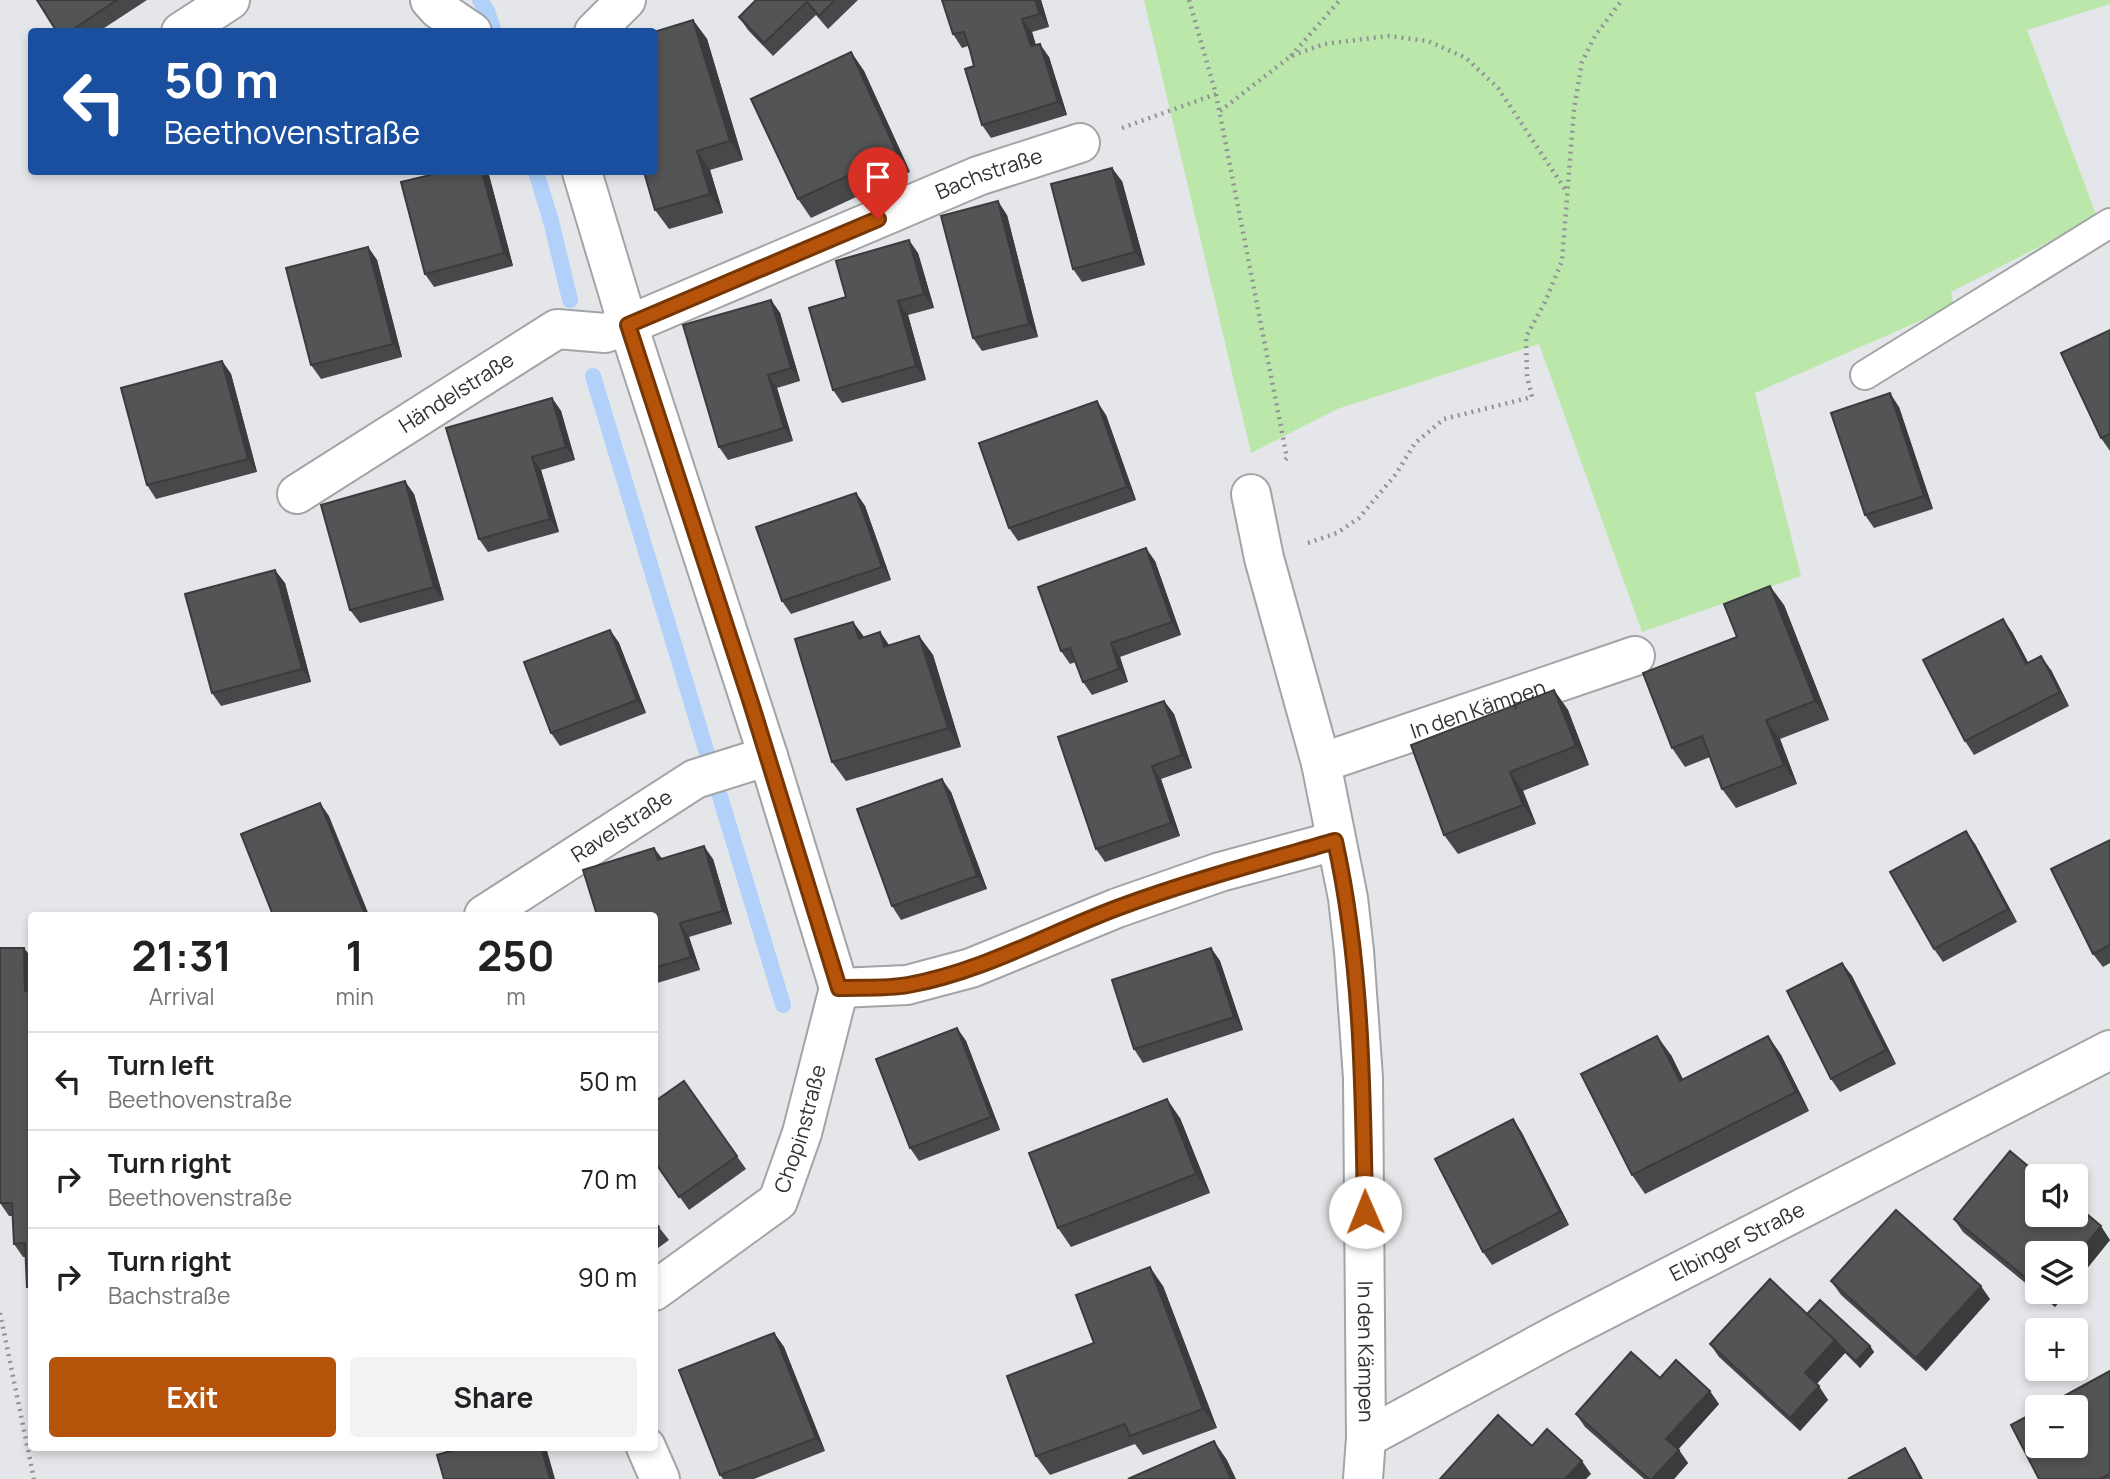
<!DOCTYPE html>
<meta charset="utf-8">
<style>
:root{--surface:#fff;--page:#f2f2f2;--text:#202124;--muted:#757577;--line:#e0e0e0;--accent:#b45309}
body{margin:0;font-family:Manrope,sans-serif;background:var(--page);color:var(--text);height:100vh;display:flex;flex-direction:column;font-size:26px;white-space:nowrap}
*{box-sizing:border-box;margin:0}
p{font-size:23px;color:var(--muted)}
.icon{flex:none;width:38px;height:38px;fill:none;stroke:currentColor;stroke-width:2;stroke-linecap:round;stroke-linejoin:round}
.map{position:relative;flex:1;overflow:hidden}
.panel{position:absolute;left:28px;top:912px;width:630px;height:539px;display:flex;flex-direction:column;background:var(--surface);border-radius:7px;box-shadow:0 4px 10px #0003}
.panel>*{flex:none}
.banner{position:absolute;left:28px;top:28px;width:630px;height:147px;border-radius:7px;box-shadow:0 4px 10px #0003;background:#1a4fa0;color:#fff;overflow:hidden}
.fabs{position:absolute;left:2025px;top:1164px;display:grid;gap:14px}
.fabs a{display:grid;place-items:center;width:63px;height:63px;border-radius:7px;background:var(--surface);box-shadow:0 4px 10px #0003;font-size:35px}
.pin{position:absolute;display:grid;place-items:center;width:60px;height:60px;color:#fff;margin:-72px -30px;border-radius:50% 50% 50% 0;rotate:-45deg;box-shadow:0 0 7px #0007}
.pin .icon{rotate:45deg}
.me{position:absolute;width:77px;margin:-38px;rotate:359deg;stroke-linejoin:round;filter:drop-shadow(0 0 5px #0008)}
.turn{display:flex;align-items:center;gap:24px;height:147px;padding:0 21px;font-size:32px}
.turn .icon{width:91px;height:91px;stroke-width:2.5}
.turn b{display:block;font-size:49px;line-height:60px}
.eta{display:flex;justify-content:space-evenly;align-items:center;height:119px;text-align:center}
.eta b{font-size:42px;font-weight:700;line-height:49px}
.primary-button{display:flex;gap:14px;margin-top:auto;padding:14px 21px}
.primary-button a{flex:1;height:80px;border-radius:7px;background:var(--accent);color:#fff;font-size:28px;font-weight:700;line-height:80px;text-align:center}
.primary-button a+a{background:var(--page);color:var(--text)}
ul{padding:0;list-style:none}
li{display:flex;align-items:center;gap:21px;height:98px;padding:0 21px;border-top:2px solid var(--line)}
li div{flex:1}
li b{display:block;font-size:26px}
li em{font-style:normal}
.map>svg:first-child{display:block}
</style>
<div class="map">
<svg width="2110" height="1479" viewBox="0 0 2110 1479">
<rect width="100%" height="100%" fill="#e5e6e9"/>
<polygon fill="#bbe7ab" points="1144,0 2110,0 2110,4 2027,30 2097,217 1951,292 1954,306 1755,393 1801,576 1642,632 1539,344 1337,409 1251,453"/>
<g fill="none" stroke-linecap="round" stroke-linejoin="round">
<g stroke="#b1d1fb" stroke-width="16">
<polyline points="480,0 487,11 494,32"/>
<polyline points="536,172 551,221 570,300"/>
<polyline points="593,376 783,1005"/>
</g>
<defs>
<polyline id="service" points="1865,375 2110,223"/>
<g id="minor">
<polyline points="430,0 438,9 472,32"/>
<polyline points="181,32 230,0"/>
<polyline points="594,32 626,0"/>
<polyline points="582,172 628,325 768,756 839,988 907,985 971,968 1117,908 1220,872 1335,841"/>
<path id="s1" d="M297 494 557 329 605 333 628 325 978 176 1080 143"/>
<path id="s2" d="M1251 494 1264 558 1321 763 1348 898 1354 951 1363 1078 1366 1438 1363 1479"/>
<path id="s3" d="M1321 763 1635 656"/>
<path id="s4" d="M484 915 695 779 768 756"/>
<path id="s5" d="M654 1291 778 1201 802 1133 839 988"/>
<path id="s6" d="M1366 1438 1558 1334 2110 1050"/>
<polyline points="646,1447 660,1479"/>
</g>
</defs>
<use href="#service" stroke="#a2a4a6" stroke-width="32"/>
<use href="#minor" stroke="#a2a4a6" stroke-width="42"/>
<g stroke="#929395" stroke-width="4.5" stroke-dasharray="2 5" stroke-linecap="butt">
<polyline points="1189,0 1216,94 1287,458 1282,463"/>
<polyline points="1291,56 1340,0"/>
<polyline points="1220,111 1291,56 1324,44 1388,36 1428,41 1466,58 1498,88 1567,192"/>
<polyline points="1122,128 1216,94"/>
<polyline points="1308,543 1337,533 1359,518 1396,474 1415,443 1444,419 1532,397 1527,376 1526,337 1545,302 1562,261 1574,109 1582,62 1595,36 1622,0"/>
<polyline points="0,1313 34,1479"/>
</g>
<use href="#service" stroke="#fff" stroke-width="28"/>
<use href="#minor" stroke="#fff" stroke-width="38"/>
</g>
<g fill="#47484a">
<polygon points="37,0 147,0 98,32 57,32"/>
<polygon points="756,0 858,0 828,29 816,15 773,56 748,30 739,17"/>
<polygon points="942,0 1041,0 1049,27 1032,32 1036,45 1049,57 1067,115 991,138 982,125 974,66 968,46 962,48 953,34"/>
<polygon points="693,20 707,39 743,160 710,170 723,213 669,229 655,210"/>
<polygon points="851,52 864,71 910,172 811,218 798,199"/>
<polygon points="489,175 513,266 434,287 425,274"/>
<polygon points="1122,181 1145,265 1082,282 1073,269"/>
<polygon points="1007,215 1038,337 982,351 973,338"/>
<polygon points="368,247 377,260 402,357 321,379 311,365"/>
<polygon points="918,253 934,308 908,315 926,380 842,403 833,390 846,297"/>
<polygon points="771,300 780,313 800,381 777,388 793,441 728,460 719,447"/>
<polygon points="2110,330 2110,451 2101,438"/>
<polygon points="222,361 231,374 257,472 156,499 147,485"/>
<polygon points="552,398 561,411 575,460 541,470 559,532 488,552 479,539"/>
<polygon points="1899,407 1933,509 1874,528 1865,515"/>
<polygon points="1106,415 1136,500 1018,541 1009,528"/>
<polygon points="856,493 865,506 891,580 791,614 782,601"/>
<polygon points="414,494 444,600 360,623 350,610"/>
<polygon points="1155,561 1181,635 1120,657 1128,682 1092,695 1083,682 1076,662 1070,664 1061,651"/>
<polygon points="285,583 311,682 221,706 212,693"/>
<polygon points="1784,605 1829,720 1780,739 1797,784 1736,808 1722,789 1710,757 1685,767 1672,748 1737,637"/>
<polygon points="853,622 864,637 880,632 889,645 919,636 933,655 961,747 846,781 832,762"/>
<polygon points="610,630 619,643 646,713 560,746 551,733"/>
<polygon points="2012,632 2028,663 2051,670 2069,706 1974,755 1965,741"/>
<polygon points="1554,690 1568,710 1589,765 1523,791 1536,824 1458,854 1444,835"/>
<polygon points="1164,701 1174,714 1192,768 1161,779 1180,836 1105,862 1096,849"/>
<polygon points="951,792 987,889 901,920 892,906"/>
<polygon points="2110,840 2110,963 2103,967 2093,954"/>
<polygon points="1975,844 2017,922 1943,962 1934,949"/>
<polygon points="713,859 732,924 689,937 700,970 654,984 654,915"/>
<polygon points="24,948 32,959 32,1293 27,1287 26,1257 23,1257 14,1244 13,1216 9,1216 0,1203"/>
<polygon points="1211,948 1220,961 1243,1030 1143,1063 1134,1049"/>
<polygon points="1842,963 1852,976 1896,1064 1840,1092 1831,1079"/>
<polygon points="957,1028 966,1041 1000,1130 919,1161 910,1148"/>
<polygon points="1768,1036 1781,1055 1809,1111 1645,1194 1632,1175 1671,1055 1683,1079"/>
<polygon points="684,1081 746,1169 689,1210 654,1161"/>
<polygon points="1180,1118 1210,1193 1071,1247 1058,1228"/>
<polygon points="1513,1119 1522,1133 1569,1225 1492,1265 1483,1252"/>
<polygon points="1954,1219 2110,1240 2076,1282 2076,1253 2037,1253 2037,1292 2067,1292 2055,1307 1963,1232"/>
<polygon points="654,1221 669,1240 654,1251"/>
<polygon points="1831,1281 1990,1299 1926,1371 1841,1295"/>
<polygon points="1163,1286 1217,1428 1143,1455 1135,1444 1050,1475 1036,1456 1094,1343"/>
<polygon points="1807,1314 1870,1346 1874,1352 1860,1368 1845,1353 1816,1384 1828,1400 1800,1431 1719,1357 1710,1344"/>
<polygon points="774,1333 784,1347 825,1451 754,1479 723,1479 720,1475"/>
<polygon points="2110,1371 2110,1479 2039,1479"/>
<polygon points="1660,1378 1719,1404 1678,1449 1688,1463 1674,1479 1644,1479 1585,1427 1576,1414"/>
</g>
<g fill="#3a3b3c">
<polygon points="1035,0 1041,0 1049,27 1040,14"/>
<polygon points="1022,19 1032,32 1040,60 1031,46"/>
<polygon points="693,20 707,39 743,160 730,141"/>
<polygon points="1040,44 1049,57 1067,115 1058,102"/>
<polygon points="851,52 864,71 910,172 897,153"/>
<polygon points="697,151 710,170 723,213 710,194"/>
<polygon points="1112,168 1122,181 1145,265 1135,252"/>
<polygon points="482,172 487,172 489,175 513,266 504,253"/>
<polygon points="998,201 1007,215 1038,337 1029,324"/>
<polygon points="909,240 918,253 934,308 924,294"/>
<polygon points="368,247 377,260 402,357 393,344"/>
<polygon points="771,300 780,313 800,381 791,368"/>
<polygon points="898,301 908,315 926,380 916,366"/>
<polygon points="222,361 231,374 257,472 248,459"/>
<polygon points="768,375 777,388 793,441 784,428"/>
<polygon points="1890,393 1899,407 1933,509 1924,496"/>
<polygon points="552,398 561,411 575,460 566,447"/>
<polygon points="1097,401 1106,415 1136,500 1127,487"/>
<polygon points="532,457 541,470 559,532 550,519"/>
<polygon points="405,481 414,494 444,600 434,587"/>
<polygon points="856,493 865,506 891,580 882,567"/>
<polygon points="1146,548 1155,561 1181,635 1172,622"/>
<polygon points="275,570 285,583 311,682 302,669"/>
<polygon points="1770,586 1784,605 1829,720 1815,701"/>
<polygon points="2003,619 2012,632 2036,677 2026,664"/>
<polygon points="853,622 867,641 859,639"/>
<polygon points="610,630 619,643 646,713 637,700"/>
<polygon points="880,632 893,651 884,647"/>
<polygon points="919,636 933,655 961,747 948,728"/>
<polygon points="1111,643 1120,657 1128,682 1119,669"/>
<polygon points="2041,656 2051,670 2069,706 2060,692"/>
<polygon points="1554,690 1568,710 1589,765 1576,746"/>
<polygon points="1164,701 1174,714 1192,768 1182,755"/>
<polygon points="1766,720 1780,739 1797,784 1784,765"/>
<polygon points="1152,766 1161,779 1180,836 1171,823"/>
<polygon points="1510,772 1523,791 1536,824 1523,805"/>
<polygon points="942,779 951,792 987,889 977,876"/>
<polygon points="320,803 329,816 369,915 365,915"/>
<polygon points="1966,831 1975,844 2017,922 2008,909"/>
<polygon points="704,846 713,859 732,924 723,911"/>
<polygon points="654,848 664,861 658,860"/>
<polygon points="680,923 689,937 700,970 691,957"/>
<polygon points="24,948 32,959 32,1001 25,991"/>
<polygon points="1211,948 1220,961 1243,1030 1234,1017"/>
<polygon points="1842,963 1852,976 1896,1064 1886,1050"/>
<polygon points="957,1028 966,1041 1000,1130 991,1117"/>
<polygon points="1657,1036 1671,1055 1693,1100 1680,1081"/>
<polygon points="1768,1036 1781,1055 1809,1111 1796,1092"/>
<polygon points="1167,1099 1180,1118 1210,1193 1196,1174"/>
<polygon points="1513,1119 1522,1133 1569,1225 1560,1212"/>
<polygon points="2101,1226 2110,1240 2076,1282 2076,1257"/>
<polygon points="1150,1267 1163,1286 1217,1428 1203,1409"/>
<polygon points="1981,1286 1990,1299 1926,1371 1916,1358"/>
<polygon points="2047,1292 2067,1292 2055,1307 2045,1294"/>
<polygon points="774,1333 784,1347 825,1451 816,1438"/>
<polygon points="1835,1340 1845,1353 1814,1387 1805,1373"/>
<polygon points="1870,1346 1874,1352 1860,1368 1856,1361"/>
<polygon points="1819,1386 1828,1400 1800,1431 1790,1418"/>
<polygon points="1710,1391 1719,1404 1676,1452 1666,1439"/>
<polygon points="1214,1441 1227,1460 1236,1479 1231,1479"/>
<polygon points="541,1447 546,1447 555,1479 550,1479"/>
<polygon points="1905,1448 1914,1462 1923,1479 1921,1479"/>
<polygon points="1679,1450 1688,1463 1674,1479 1652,1479"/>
<polygon points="1582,1461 1591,1474 1586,1479 1565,1479"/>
</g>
<g fill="#535456" stroke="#3a3b3c" stroke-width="2">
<polygon points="37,0 117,0 69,32 57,32"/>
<polygon points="756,0 835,0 819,16 807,2 764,43 739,17"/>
<polygon points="942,0 1035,0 1040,14 1022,19 1031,46 1040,44 1058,102 982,125 965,69 974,66 970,50 964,32 953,34"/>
<polygon points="693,20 730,141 697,151 710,194 655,210 644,172 654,172 654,32"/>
<polygon points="851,52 897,153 798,199 751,99"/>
<polygon points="1112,168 1135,252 1073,269 1051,184"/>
<polygon points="443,172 482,172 504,253 425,274 401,182"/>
<polygon points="998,201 1029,324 973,338 941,216"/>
<polygon points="909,240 924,294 898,301 916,366 833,390 809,308 846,297 836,261"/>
<polygon points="368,247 393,344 311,365 286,268"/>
<polygon points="771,300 791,368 768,375 784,428 719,447 683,325"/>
<polygon points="2110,330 2110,434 2101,438 2061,353"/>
<polygon points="222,361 248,459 147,485 121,388"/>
<polygon points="1890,393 1924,496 1865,515 1831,413"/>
<polygon points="552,398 566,447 532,457 550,519 479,539 446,428"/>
<polygon points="1097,401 1127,487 1009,528 979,443"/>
<polygon points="405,481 434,587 350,610 321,505"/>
<polygon points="856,493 882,567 782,601 756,527"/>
<polygon points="1146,548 1172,622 1111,643 1119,669 1083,682 1070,648 1061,651 1038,587"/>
<polygon points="275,570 302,669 212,693 185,594"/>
<polygon points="1770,586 1815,701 1766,720 1784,765 1722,789 1702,736 1672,748 1643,673 1737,637 1724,604"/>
<polygon points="2003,619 2026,664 2041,656 2060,692 1965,741 1923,660"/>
<polygon points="853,622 859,639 880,632 884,647 919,636 948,728 832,762 795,639"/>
<polygon points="610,630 637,700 551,733 524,662"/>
<polygon points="1554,690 1576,746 1510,772 1523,805 1444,835 1411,745"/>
<polygon points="1164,701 1182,755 1152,766 1171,823 1096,849 1058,737"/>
<polygon points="942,779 977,876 892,906 857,809"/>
<polygon points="320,803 365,915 273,915 241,834"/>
<polygon points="1966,831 2008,909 1934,949 1890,872"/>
<polygon points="2110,840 2110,945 2093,954 2051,869"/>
<polygon points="704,846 723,911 680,923 691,957 654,968 654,915 597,915 583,870 654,848 658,860"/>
<polygon points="0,948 24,948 25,991 32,991 32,1287 27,1287 25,1243 14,1244 12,1203 0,1203"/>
<polygon points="1211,948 1234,1017 1134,1049 1112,980"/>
<polygon points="1842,963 1886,1050 1831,1079 1787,991"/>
<polygon points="957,1028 991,1117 910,1148 876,1059"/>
<polygon points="1657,1036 1680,1081 1768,1036 1796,1092 1632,1175 1581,1074"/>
<polygon points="684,1081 737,1156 679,1197 654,1161 654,1102"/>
<polygon points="1167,1099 1196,1174 1058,1228 1029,1153"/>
<polygon points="1513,1119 1560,1212 1483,1252 1435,1159"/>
<polygon points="2010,1151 2040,1176 2037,1176 2037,1214 2076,1214 2076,1205 2101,1226 2076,1257 2076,1253 2037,1253 2037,1287 1954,1219"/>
<polygon points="1896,1210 1981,1286 1916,1358 1831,1281"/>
<polygon points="654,1221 659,1227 654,1231"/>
<polygon points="1150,1267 1203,1409 1130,1436 1125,1424 1036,1456 1007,1376 1094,1343 1076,1295"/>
<polygon points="1770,1279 1835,1340 1805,1373 1819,1386 1790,1418 1710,1344"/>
<polygon points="1820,1300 1870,1346 1856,1361 1841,1347 1835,1340 1807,1314"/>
<polygon points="774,1333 816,1438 720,1475 679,1370"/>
<polygon points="1631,1352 1660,1378 1676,1360 1710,1391 1666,1439 1679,1450 1652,1479 1649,1479 1576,1414"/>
<polygon points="2110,1371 2110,1474 2100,1479 2039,1479 2011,1425 2037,1411 2037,1446 2076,1446 2076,1407 2044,1407"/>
<polygon points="1498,1415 1532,1446 1547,1429 1582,1461 1565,1479 1440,1479"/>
<polygon points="1214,1441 1231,1479 1128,1479"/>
<polygon points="464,1447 541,1447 550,1479 444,1479 437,1455"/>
<polygon points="1905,1448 1921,1479 1848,1479"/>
</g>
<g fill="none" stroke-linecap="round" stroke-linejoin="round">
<defs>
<path id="route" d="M878 219 628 325 751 703 839 988C862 987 886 989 908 985 981 972 1048 934 1117 908 1189 881 1262 862 1335 841 1362 963 1363 1088 1365 1212"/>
</defs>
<use href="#route" stroke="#753606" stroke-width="18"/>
<use href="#route" stroke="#b45309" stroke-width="12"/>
</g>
<g text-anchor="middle" stroke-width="7" stroke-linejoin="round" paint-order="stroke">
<g font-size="21" fill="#323233" stroke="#e5e6e9">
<text dy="7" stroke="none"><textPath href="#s1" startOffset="772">Bachstraße</textPath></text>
<text dy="7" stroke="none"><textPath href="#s1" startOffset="189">Händelstraße</textPath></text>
<text dy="7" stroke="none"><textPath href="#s3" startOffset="166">In den Kämpen</textPath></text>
<text dy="7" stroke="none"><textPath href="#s4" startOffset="164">Ravelstraße</textPath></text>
<text dy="7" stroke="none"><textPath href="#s5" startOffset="229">Chopinstraße</textPath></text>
<text dy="7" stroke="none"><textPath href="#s6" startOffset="420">Elbinger Straße</textPath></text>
<text dy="7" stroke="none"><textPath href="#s2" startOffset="870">In den Kämpen</textPath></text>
</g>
</g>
</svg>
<div class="fabs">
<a><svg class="icon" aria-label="sound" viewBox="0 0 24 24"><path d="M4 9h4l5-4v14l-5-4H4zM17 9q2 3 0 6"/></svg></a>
<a><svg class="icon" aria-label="layers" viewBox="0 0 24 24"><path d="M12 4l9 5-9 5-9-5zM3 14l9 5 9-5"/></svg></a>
<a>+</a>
<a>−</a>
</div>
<div class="pin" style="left:878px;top:219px;background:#d93025"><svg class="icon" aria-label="arrive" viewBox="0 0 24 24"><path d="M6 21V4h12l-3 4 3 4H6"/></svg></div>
<svg class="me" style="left:1365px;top:1212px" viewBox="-20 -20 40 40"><circle r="19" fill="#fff"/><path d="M0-13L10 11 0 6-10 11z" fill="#b45309"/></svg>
<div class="banner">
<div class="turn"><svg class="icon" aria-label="left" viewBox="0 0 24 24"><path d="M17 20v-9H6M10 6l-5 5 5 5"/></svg><div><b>50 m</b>Beethovenstraße</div></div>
</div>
<section class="panel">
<div class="eta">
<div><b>21:31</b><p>Arrival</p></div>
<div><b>1</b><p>min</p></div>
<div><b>250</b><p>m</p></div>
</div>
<ul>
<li><svg class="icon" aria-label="left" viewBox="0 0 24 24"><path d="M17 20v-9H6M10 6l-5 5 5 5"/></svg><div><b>Turn left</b><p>Beethovenstraße</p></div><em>50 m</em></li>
<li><svg class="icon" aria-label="right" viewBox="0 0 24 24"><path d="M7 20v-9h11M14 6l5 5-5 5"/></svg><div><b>Turn right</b><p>Beethovenstraße</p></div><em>70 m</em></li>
<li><svg class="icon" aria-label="right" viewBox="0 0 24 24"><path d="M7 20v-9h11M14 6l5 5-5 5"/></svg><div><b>Turn right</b><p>Bachstraße</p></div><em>90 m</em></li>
</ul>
<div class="primary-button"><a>Exit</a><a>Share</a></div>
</section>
</div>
